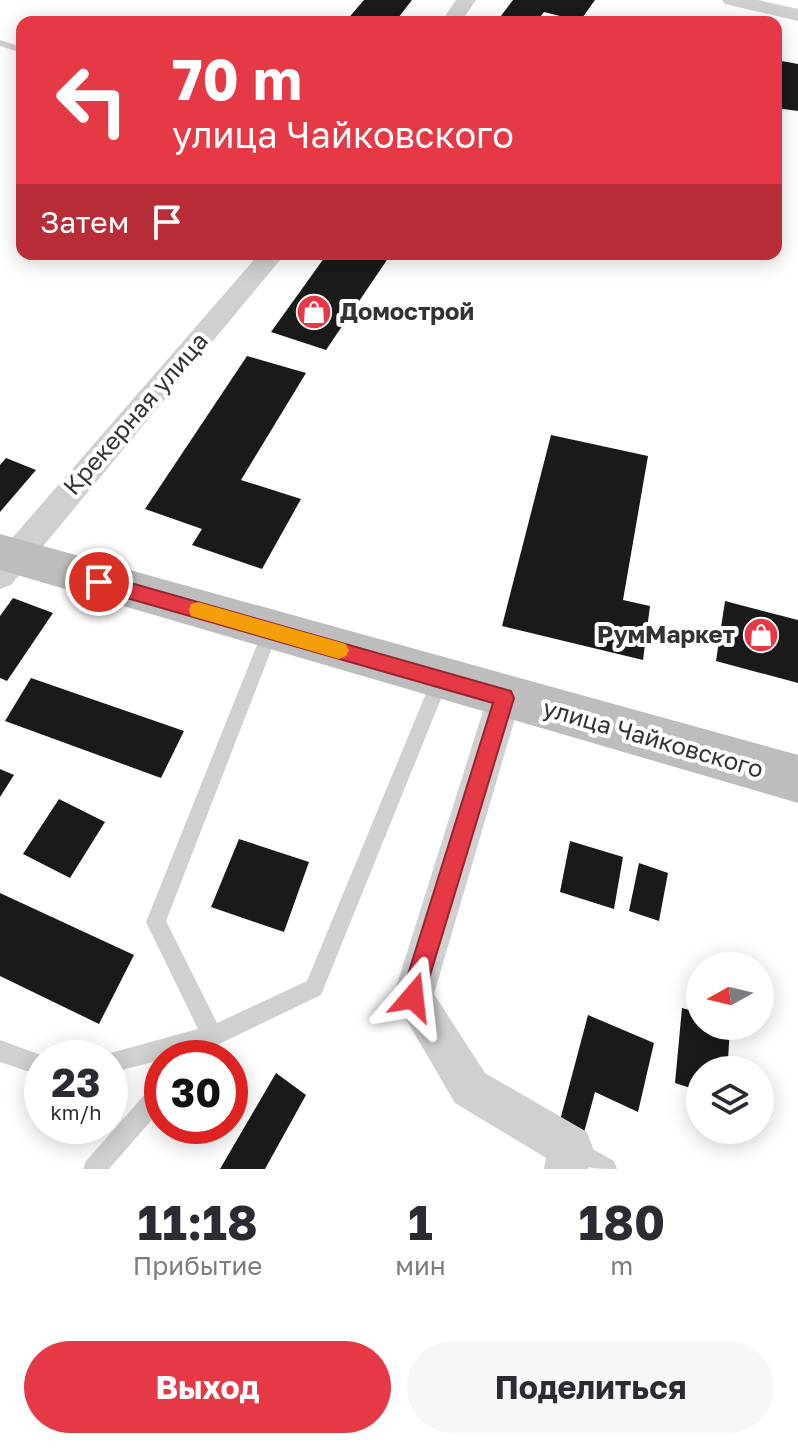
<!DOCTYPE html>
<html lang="ru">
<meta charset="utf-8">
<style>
:root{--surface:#fff;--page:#f7f7f7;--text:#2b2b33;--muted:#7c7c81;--accent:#e63946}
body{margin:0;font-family:"Golos Text",sans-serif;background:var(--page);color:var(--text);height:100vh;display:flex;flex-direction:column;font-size:30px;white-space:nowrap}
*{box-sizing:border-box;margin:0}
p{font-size:26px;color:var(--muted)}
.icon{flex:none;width:44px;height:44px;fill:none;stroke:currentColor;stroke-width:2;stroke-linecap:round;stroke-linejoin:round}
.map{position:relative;height:1169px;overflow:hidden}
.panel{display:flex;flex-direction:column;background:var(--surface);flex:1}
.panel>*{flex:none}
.guide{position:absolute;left:16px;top:16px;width:766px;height:244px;border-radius:16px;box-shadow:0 4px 20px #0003;background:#e63946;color:#fff;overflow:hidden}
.needle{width:52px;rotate:262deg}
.tools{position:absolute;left:686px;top:952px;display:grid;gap:16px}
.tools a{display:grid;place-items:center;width:88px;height:88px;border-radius:50%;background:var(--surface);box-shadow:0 4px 20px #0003;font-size:40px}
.speed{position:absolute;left:24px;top:1040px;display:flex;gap:16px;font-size:40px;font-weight:700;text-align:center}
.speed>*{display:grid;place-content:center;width:104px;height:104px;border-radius:50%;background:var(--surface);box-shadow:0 4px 20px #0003;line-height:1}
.speed small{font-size:20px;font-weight:400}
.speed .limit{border:12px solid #d22;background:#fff;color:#111}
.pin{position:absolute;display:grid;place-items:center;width:68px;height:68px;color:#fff;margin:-34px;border:4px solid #fff;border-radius:50%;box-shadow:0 2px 8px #0007}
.me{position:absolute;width:88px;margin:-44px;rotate:17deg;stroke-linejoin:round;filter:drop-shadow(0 0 6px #0008)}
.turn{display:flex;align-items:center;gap:28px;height:168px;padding:0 24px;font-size:36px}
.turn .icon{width:104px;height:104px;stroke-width:2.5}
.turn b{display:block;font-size:56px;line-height:68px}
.then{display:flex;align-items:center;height:76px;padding:0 24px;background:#0003;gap:16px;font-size:30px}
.eta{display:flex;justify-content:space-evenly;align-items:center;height:136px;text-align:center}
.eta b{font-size:48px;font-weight:700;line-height:56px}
.cta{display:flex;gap:16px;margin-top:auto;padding:16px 24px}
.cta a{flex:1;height:92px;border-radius:48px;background:var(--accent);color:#fff;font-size:32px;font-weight:700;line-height:92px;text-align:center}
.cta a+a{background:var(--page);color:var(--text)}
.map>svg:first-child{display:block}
</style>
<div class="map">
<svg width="798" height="1169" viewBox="0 0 798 1169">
<rect width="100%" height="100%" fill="#fff"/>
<g fill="#1a1a1a">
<polygon points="364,0 412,0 395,22 345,22"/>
<polygon points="513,0 595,0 580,21 544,12 536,22 497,21"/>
<polygon points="776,60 798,64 798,111 776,108"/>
<polygon points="327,254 391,254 326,350 271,332"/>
<polygon points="247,356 306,373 241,480 301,499 262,569 192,545 202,529 145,509"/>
<polygon points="551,435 648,456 623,600 650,606 643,660 502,626"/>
<polygon points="6,458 36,470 0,512 0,465"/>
<polygon points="13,598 53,613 7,681 0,678 0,616"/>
<polygon points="725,601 798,620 798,683 716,661"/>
<polygon points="31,678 184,731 161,778 5,721"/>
<polygon points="0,769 14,775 0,797"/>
<polygon points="59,799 105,822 70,878 23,854"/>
<polygon points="239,839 309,862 284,932 211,907"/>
<polygon points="570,841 623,857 614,909 560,892"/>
<polygon points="639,863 668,873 659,921 629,911"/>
<polygon points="0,893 134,955 99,1024 0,976"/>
<polygon points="682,1008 700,1013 700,1026 730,1026 728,1060 762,1070 700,1070 700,1091 675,1083"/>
<polygon points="588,1015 654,1043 638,1112 595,1092 582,1140 558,1128"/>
<polygon points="276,1073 306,1095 265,1169 220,1169"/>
</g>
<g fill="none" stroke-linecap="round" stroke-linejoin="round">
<g fill="#d0d0d0" fill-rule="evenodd">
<polygon points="0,40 22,47 22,53 0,46"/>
<polygon points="271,623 277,625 279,630 166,921 217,1023 307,981 434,674 440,671 446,674 449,679 321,995 219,1044 207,1058 182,1058 184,1054 110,1073 110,1058 101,1058 103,1055 198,1029 146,922 263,630 265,625"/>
<polygon points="0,1040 49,1058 42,1058 42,1076 0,1062"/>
<polygon points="162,1081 162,1108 109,1169 83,1169 86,1161 154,1084"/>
<path d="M573 1138 614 1161 617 1169C597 1169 571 1169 562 1149L565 1141Z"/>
</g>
<g fill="#d0d0d0" fill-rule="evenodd">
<polygon points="456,0 476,0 461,22 441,22"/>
<polygon points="722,0 758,0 798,9 798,21 725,4"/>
<polygon points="259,254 285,254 11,585 0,589 0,552"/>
<polygon points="504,682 516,687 521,698 434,994 485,1073 587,1132 593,1148 588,1169 544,1169 546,1158 455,1103 393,997 487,698 492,687"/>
</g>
<polygon fill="#bdbdbd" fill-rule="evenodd" points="0,534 798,755 798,803 0,570"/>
</g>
<polygon fill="#e63946" stroke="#96252e" stroke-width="2" points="99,574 511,691 514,698 421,1005 413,1008 405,1005 401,997 493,703 99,590 93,587 90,582 93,576"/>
<polygon fill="#f59e0b" points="198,602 339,642 346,644 349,650 346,656 339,659 198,618 191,616 189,610 191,604"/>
<defs>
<symbol id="shop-disc" viewBox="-11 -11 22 22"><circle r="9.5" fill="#e63946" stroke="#fff"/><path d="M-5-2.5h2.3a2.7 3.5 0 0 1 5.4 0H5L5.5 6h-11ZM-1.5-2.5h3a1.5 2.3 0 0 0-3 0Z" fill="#fff"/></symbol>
</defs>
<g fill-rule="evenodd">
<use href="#shop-disc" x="294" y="292" width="40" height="40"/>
<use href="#shop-disc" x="741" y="615" width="40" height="40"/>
</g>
<g text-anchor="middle" stroke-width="8" stroke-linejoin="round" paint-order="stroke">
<g font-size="24" font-weight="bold" fill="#333" stroke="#fff" text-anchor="start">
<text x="340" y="320">Домострой</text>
<text x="735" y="643" text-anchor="end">РумМаркет</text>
</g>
<g font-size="24" fill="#333" stroke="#fff">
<text transform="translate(136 414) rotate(-49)" y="8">Крекерная улица</text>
<text transform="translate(653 739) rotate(16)" y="8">улица Чайковского</text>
</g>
</g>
</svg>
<div class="tools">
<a><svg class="needle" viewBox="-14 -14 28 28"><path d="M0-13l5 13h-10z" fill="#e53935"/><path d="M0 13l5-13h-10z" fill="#7c7c81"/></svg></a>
<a><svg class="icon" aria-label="layers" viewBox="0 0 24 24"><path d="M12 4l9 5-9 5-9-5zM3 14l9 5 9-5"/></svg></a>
</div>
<div class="speed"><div>23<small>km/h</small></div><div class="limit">30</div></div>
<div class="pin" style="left:99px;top:582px;background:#d93025"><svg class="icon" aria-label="arrive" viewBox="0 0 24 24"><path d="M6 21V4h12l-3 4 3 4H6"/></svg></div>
<svg class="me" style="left:413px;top:997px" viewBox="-20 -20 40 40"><path d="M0-17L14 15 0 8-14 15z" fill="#e63946" stroke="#fff" stroke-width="4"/></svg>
<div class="guide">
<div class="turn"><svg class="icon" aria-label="left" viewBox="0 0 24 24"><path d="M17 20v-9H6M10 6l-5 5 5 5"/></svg><div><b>70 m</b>улица Чайковского</div></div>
<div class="then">Затем<svg class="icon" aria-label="arrive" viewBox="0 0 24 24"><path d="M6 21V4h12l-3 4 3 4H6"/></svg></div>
</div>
</div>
<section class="panel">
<div class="eta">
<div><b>11:18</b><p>Прибытие</p></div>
<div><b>1</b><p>мин</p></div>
<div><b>180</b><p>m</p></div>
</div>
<div class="cta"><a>Выход</a><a>Поделиться</a></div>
</section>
